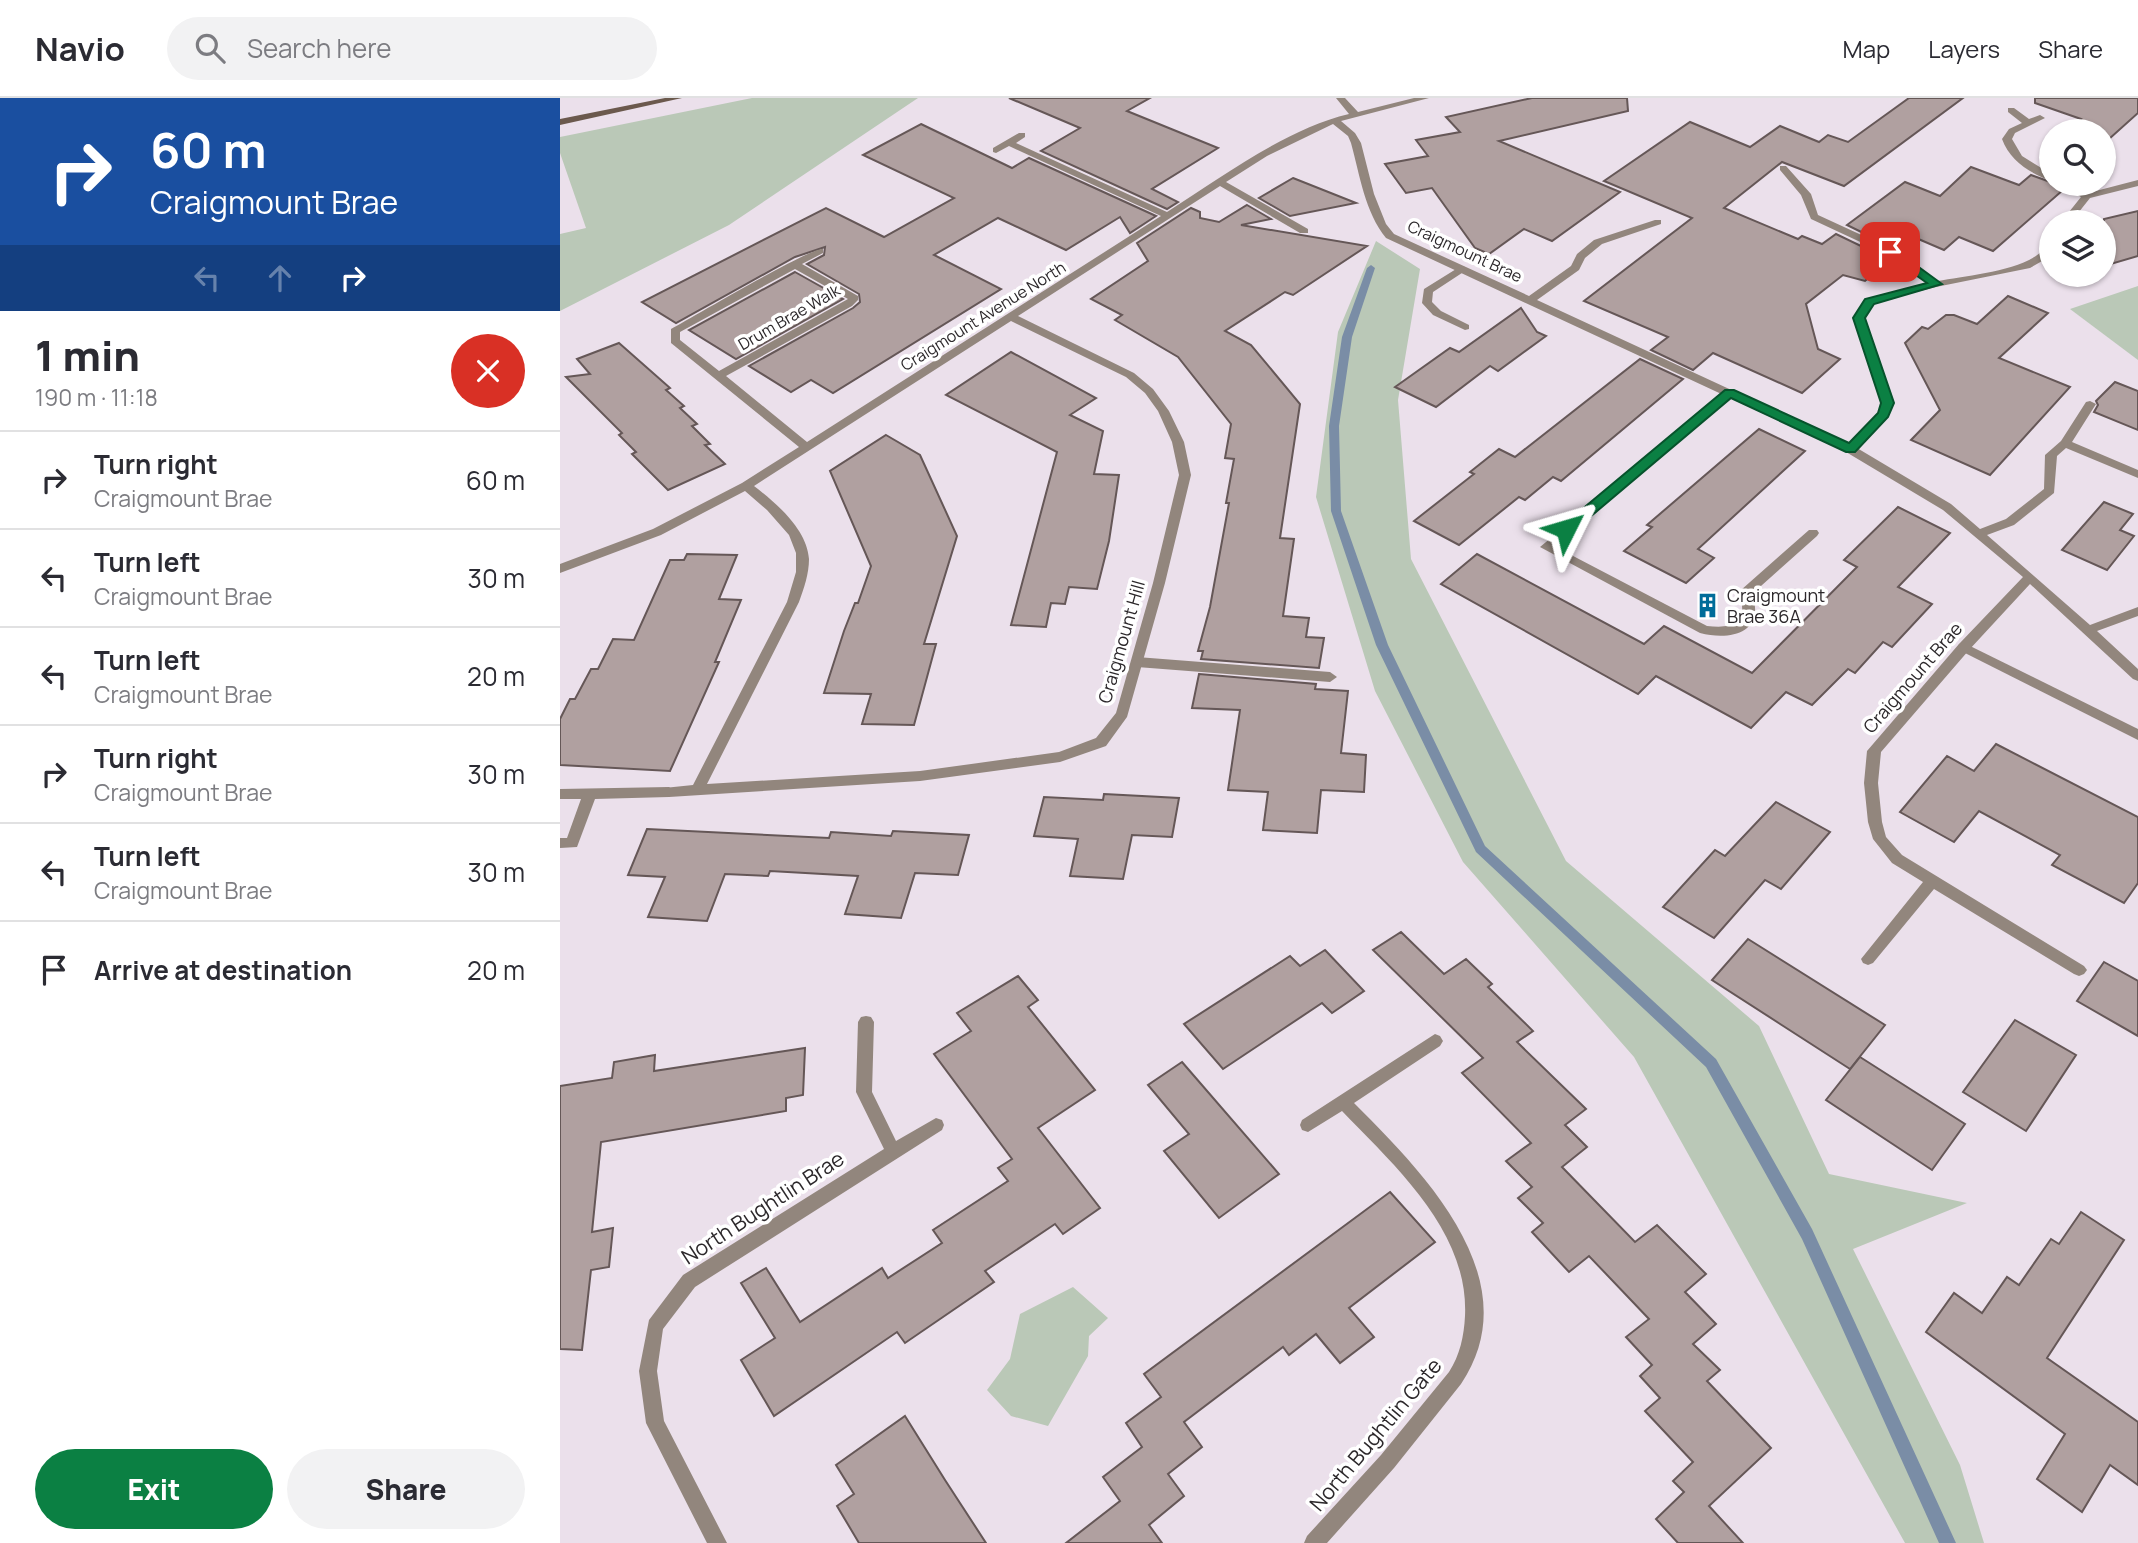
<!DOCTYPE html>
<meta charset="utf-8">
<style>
:root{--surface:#fff;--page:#f2f2f3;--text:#2b2b33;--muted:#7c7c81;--line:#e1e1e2;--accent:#0b8043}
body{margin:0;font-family:Manrope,sans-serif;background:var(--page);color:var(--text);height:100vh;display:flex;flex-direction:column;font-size:26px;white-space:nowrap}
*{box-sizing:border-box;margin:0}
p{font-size:23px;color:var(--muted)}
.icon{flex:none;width:38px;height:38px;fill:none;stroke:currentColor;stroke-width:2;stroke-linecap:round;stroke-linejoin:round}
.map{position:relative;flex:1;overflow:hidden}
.sheet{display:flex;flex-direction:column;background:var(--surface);width:560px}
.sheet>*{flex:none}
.banner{background:#1a4fa0;color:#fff;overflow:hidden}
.buttons{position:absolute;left:1479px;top:21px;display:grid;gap:14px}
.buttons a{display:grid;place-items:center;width:77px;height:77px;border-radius:50%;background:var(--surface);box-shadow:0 2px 5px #0004;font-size:35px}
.pin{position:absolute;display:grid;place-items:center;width:60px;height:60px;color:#fff;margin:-30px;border-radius:14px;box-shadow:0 4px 10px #0006}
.me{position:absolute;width:77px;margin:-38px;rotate:50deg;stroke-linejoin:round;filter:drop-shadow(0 0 5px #0008)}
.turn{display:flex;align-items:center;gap:24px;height:147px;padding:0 35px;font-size:32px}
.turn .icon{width:91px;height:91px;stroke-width:2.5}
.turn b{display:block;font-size:49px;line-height:60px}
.lanes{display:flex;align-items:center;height:66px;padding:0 35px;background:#0003;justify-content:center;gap:35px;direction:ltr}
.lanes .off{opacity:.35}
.round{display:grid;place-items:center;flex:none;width:74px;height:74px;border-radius:37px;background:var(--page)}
.head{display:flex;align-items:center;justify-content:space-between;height:119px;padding:0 35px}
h1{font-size:42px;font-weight:800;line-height:52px}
.cta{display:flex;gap:14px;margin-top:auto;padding:14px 35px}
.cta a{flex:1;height:80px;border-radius:42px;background:var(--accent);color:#fff;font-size:28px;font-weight:800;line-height:80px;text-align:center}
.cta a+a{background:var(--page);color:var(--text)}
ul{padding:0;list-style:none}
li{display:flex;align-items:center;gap:21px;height:98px;padding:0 35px;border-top:2px solid var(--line)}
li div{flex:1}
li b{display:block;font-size:26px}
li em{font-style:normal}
header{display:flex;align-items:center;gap:42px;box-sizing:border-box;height:98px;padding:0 35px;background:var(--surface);border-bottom:2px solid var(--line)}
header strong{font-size:33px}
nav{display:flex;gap:38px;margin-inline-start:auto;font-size:24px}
.search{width:490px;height:63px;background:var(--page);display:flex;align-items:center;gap:18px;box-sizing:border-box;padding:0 24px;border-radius:38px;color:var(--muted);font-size:26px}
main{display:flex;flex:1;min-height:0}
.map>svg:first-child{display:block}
</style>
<header>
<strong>Navio</strong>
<div class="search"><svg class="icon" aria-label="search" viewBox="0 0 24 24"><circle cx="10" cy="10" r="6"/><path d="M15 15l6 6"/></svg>Search here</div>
<nav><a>Map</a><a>Layers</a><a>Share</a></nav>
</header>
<main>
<section class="sheet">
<div class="banner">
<div class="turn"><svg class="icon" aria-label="right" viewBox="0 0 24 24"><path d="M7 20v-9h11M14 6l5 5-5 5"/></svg><div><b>60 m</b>Craigmount Brae</div></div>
<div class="lanes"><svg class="icon off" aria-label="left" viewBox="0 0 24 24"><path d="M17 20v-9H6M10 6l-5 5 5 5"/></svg><svg class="icon off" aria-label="ahead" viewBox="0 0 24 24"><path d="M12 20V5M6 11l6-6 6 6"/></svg><svg class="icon" aria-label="right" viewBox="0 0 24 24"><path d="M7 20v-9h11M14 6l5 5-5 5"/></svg></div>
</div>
<div class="head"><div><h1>1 min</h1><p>190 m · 11:18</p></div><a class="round" style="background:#d93025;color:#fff"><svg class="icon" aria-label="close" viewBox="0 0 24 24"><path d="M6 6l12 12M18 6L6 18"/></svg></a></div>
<ul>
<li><svg class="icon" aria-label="right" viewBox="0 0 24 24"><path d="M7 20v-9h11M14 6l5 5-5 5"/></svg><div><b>Turn right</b><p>Craigmount Brae</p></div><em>60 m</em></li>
<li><svg class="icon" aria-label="left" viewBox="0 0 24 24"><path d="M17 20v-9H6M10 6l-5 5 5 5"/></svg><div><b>Turn left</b><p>Craigmount Brae</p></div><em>30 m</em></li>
<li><svg class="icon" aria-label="left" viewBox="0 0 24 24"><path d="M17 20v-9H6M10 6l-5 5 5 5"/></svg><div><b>Turn left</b><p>Craigmount Brae</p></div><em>20 m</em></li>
<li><svg class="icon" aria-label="right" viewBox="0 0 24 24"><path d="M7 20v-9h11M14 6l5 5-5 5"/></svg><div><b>Turn right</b><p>Craigmount Brae</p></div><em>30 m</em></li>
<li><svg class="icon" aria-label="left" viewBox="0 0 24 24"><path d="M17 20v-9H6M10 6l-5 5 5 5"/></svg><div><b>Turn left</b><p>Craigmount Brae</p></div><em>30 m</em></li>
<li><svg class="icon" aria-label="arrive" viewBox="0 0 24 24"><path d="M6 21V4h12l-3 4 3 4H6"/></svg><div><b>Arrive at destination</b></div><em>20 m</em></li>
</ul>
<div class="cta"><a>Exit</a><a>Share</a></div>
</section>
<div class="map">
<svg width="1578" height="1445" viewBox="0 0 1578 1445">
<rect width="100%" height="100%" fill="#ebe0eb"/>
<g fill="#bac8b7">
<polygon points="192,0 358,0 169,127 0,213 0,136 26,130 0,55 0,39"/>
<polygon points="816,143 860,171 838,302 851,461 1006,763 1199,928 1269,1076 1407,1105 1293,1151 1400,1367 1424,1445 1345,1445 1074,959 903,764 815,593 756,399 778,234"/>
<polygon points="1578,188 1578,262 1510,211"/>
<polygon points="513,1189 548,1220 529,1238 528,1258 488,1328 451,1318 427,1292 450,1261 460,1216"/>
</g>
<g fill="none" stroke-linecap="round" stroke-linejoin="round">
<polygon fill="#7a8da6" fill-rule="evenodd" points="811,167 815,170 792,239 779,328 781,413 828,547 925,748 1156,961 1252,1131 1396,1445 1379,1445 1242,1141 1146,969 916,754 816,547 771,413 769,328 782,239 807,170"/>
</g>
<g fill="#b0a0a0" stroke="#655757" stroke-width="2">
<polygon points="449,0 590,0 567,13 658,50 592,91 618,104 607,111 481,53 520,30"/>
<polygon points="972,0 1067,0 1068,13 939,43 1060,94 992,143 964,131 929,156 915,150 872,90 846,95 825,66 868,58 856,42 900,34 886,19"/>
<polygon points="1349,0 1403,0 1284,88 1222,64 1164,110 1238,141 1242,138 1262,146 1276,136 1330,162 1305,183 1283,177 1246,206 1258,251 1280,261 1242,295 1153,255 1133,272 1091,252 1108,239 1024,203 1132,120 1044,83 1130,24 1190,49 1220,28 1259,44 1268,37 1288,44"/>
<polygon points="1475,0 1578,0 1578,15 1549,41 1544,38 1544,33 1529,33 1514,28 1521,21 1475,5"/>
<polygon points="361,26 452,70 469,60 596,118 570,135 560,119 506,152 438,120 374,157 441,191 273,295 251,282 231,294 189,268 293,210 300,204 299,196 247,166 264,157 265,149 235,159 116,225 82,204 266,110 324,139 394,100 303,57"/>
<polygon points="1411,69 1459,87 1471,77 1496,86 1503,92 1433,153 1399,139 1384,152 1356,140 1340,153 1287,127 1345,84 1380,98"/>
<polygon points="733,80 796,105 730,118 699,100"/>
<polygon points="687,107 711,121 681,127 807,148 733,197 725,194 665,233 691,247 740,306 720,440 734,441 723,518 749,520 746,539 764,540 759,570 641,561 643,553 638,553 650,509 669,405 666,405 674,361 665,360 671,326 618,259 555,222 562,217 531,201 588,163 577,145 631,110 640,114 640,120 659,124"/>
<polygon points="1578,113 1578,158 1544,168 1544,121"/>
<polygon points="235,174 283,201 176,261 129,232"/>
<polygon points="1448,198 1488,215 1439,260 1510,289 1430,377 1351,342 1380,312 1345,245 1362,229 1368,231 1386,217 1394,217 1417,226"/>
<polygon points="961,210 977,234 986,238 938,273 930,268 876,309 835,289 890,250 899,254"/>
<polygon points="59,245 110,290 106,292 124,308 120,310 137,326 132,328 150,346 145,347 165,366 108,392 72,356 76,354 59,337 62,335 6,279 30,276 17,261"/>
<polygon points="451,254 536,300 510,317 543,333 534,376 559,377 549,443 537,491 509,489 505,506 491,505 486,529 451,527 497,354 386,297"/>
<polygon points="1080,261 1123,281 1001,383 993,379 965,402 959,399 899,447 854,423 914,376 910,374 939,351 955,359"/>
<polygon points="1555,284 1578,293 1578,332 1534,314 1538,307 1536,303"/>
<polygon points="1199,331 1245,353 1138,451 1154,460 1126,485 1064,453 1092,429 1087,427"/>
<polygon points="326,337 360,357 397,438 364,546 376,546 354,627 302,626 311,596 264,595 284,533 295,505 298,505 311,468 270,373"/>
<polygon points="1544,404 1573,416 1560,432 1574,438 1547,472 1502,452"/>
<polygon points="1338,409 1390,435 1338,489 1372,506 1332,549 1323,544 1295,575 1288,571 1252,607 1226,594 1191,630 1096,578 1078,596 881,486 917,456 1084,546 1104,528 1192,575 1297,469 1284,462"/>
<polygon points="127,456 177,457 159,501 181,502 155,564 159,564 110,673 0,667 0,621 10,601 15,601 31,571 38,571 53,541 74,542 110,462 124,462"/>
<polygon points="639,576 756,586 755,591 788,593 781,655 806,657 804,694 761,692 757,735 703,732 708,694 668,692 680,612 632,610"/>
<polygon points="1436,646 1578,719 1578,785 1564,805 1492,767 1500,757 1419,713 1394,744 1340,714 1387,658 1414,673"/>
<polygon points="544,696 619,700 612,739 572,737 563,781 510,778 518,741 474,738 484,699 543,702"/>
<polygon points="1216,704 1270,734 1221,791 1205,782 1154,840 1103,809 1155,752 1165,758"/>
<polygon points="87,731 269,740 271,734 331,738 333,733 409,737 398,777 355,775 341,820 285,816 298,778 210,773 208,778 165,776 147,823 88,819 105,779 68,777"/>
<polygon points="841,834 884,876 906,861 932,886 928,889 973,933 957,944 1026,1011 1005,1027 1027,1049 1002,1069 1075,1144 1097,1127 1146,1176 1125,1194 1156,1226 1133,1246 1160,1272 1147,1283 1211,1350 1149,1408 1183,1445 1118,1445 1096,1421 1124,1394 1113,1383 1133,1364 1085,1313 1100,1300 1080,1278 1092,1267 1066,1239 1089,1221 1029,1158 1009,1174 972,1134 983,1125 958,1100 972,1089 946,1063 971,1045 902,975 923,960 813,852"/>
<polygon points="1188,841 1325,927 1290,971 1152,882"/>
<polygon points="765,852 804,893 772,915 762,905 663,971 624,926 730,858 740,868"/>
<polygon points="1544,864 1578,883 1578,938 1517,903"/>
<polygon points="458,878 478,902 468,909 535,992 478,1030 540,1110 503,1136 495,1126 425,1173 434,1184 345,1245 337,1234 214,1318 181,1262 215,1240 181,1185 206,1170 240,1224 322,1170 328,1180 382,1145 373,1132 448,1083 438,1070 452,1061 374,956 411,933 397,915"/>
<polygon points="1455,922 1516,957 1466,1033 1403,994"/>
<polygon points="245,950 243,997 226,1000 226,1013 41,1044 32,1134 53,1130 49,1169 31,1172 22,1252 0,1251 0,988 52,980 54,964 95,957 94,973"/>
<polygon points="1300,959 1405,1026 1372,1072 1266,1002"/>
<polygon points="622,964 719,1076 659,1120 604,1053 629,1036 588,987"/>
<polygon points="830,1094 875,1144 789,1210 814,1239 780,1265 756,1236 729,1257 723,1249 624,1324 642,1349 608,1376 624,1398 589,1427 602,1445 506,1445 560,1403 543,1379 582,1349 566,1325 601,1299 584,1276"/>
<polygon points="1521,1114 1564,1142 1487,1260 1578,1324 1578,1387 1550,1367 1522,1414 1477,1381 1505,1336 1366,1234 1394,1195 1422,1215 1447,1179 1459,1187 1491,1141 1499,1146"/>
<polygon points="345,1318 385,1382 426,1445 299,1445 277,1408 294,1396 276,1367"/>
</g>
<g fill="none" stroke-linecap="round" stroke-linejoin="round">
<g fill="#92867d" fill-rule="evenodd">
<polygon points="901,168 905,169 905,173 873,194 872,204 881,213 909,227 909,231 905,232 873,217 862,205 864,191"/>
<path d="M1169 292 1173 293V297L994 448 1147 528C1175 531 1189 525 1179 495L1181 492 1249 432H1257L1259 435 1257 438 1192 496C1206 535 1170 543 1140 535L980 449Z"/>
<polygon points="1404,545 1578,631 1578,642 1399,552 1398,549 1399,546"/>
<polygon points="577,559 770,574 777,579 770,584 577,569 571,564"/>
<polygon points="109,689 116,694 109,699 35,701 17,749 0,750 0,740 7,740 21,701 0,701 0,691"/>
</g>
<g fill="#92867d" fill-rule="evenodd">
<path d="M776 0H785L798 14 854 0H869L781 23 795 35 801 45 814 96 826 126 834 136 969 198 1011 168 1017 156 1034 142 1095 122H1101V126L1042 146 1025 160 1019 172 977 202 1288 346 1319 315 1322 305 1294 220 1305 201 1368 185 1326 156 1251 121 1241 97 1220 72V68H1226L1251 96 1258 117 1334 152 1378 183C1407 177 1471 173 1487 147L1491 146V158L1470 170 1376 189 1313 205 1304 220 1334 305 1328 318 1297 350 1391 406 1420 431 1446 421 1484 391 1485 357 1501 343 1526 304 1530 303 1536 306 1512 344 1578 372V380L1506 350 1497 358 1494 395 1454 427 1427 437 1530 527 1578 509V518L1537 533 1578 571V583L1573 581 1470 486 1409 552 1321 654 1318 685 1322 724 1326 739 1342 757 1524 868 1527 872 1524 876 1519 878 1514 876 1374 791 1313 865 1308 867 1303 865 1301 861 1363 784 1332 765 1313 741 1308 724 1304 685 1307 653 1399 546 1463 479 1383 412 1286 354 826 140C805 114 800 78 791 45L788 38 773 26 707 58 666 84 748 131V135H740L660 88 458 218 574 275 593 291 609 313 624 344 631 377 605 485 567 619 546 648 500 664 360 683 109 699 104 698 102 694 104 690 133 687 227 504 236 474V455L229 437 207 412 185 393 101 437 0 475V466L93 431 182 385 239 349 111 245V231C133 219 249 150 263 151V155L242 166 298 198V202L292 208 166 278 247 344 601 118 449 48 436 55 433 54V50L459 35H465V39L456 45 607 114C662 79 726 31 789 16ZM235 171 288 201 159 273 120 242V234ZM451 223 566 279 585 295 598 313 612 344 619 377 593 485 556 615 536 640 499 654 360 673 147 686 239 504C244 490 249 476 249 461 247 431 216 405 194 388Z"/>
<path d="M1448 10H1454L1469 21 1480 17 1485 20 1455 35 1452 41 1462 58 1491 76V83C1470 75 1450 63 1442 41L1449 31 1462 25 1448 14Z"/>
<polygon points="1578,82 1578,88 1530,100 1511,124 1501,124 1521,99 1498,86 1510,86 1528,95"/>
<polygon points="306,918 311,919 314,924 312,994 336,1043 376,1020 382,1022 384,1027 382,1032 135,1189 103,1231 97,1273 104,1323 167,1445 147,1445 86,1325 79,1273 89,1222 123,1177 324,1051 296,994 298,924 301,919"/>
<path d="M875 936 880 938 883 943 880 948 794 1005C863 1074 971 1182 901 1286L834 1370 767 1445H744L747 1438 821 1357 889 1274C900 1257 904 1238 905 1218 909 1134 836 1069 782 1013L748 1034 742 1032 740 1027 742 1022Z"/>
</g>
<polygon fill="#6b594d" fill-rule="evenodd" points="105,0 122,0 0,27 0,21"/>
</g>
<polygon fill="#0b8043" stroke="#07532c" stroke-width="2" points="1326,151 1334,151 1382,186 1314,206 1305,220 1334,305 1328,319 1295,354 1286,354 1171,300 1011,435 1002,435 1002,428 1165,292 1174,292 1289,345 1318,315 1321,305 1293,220 1305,201 1367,185 1326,156"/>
<defs>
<symbol id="building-bare" viewBox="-9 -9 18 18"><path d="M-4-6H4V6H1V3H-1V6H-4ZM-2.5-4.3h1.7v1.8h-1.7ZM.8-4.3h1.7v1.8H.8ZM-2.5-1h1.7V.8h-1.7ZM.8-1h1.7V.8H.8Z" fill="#006c99" stroke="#fff" stroke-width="2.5" paint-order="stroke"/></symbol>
</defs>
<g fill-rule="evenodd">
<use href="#building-bare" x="1130" y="490" width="35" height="35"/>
</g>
<g text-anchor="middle" stroke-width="7" stroke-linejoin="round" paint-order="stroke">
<g font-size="16" fill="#2c282b" stroke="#fff">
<text transform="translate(905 153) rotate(25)" y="6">Craigmount Brae</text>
<text transform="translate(423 218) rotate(-32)" y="6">Craigmount Avenue North</text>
<text transform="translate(229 219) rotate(-30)" y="6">Drum Brae Walk</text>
</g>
<g font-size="18" fill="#2c282b" stroke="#fff" text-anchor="start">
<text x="1167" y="504">Craigmount<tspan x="1167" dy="21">Brae 36A</tspan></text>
</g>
<g font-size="18" fill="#2c282b" stroke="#fff">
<text transform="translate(562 544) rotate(-74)" y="6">Craigmount Hill</text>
<text transform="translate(1353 580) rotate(-49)" y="6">Craigmount Brae</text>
</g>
<g font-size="21" fill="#2c282b" stroke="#fff">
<text transform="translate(203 1110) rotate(-33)" y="7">North Bughtlin Brae</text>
<text transform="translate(816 1337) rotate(-50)" y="7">North Bughtlin Gate</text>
</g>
</g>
</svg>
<div class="buttons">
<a><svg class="icon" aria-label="search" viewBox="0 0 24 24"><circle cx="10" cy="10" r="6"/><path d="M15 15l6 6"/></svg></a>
<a><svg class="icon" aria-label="layers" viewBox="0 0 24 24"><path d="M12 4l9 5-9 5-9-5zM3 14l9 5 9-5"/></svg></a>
</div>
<div class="pin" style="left:1330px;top:154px;background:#d93025"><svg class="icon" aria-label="arrive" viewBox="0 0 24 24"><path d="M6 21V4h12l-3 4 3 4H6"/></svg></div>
<svg class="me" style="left:1006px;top:431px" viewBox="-20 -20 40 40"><path d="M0-17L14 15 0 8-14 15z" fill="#0b8043" stroke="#fff" stroke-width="4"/></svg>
</div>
</main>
